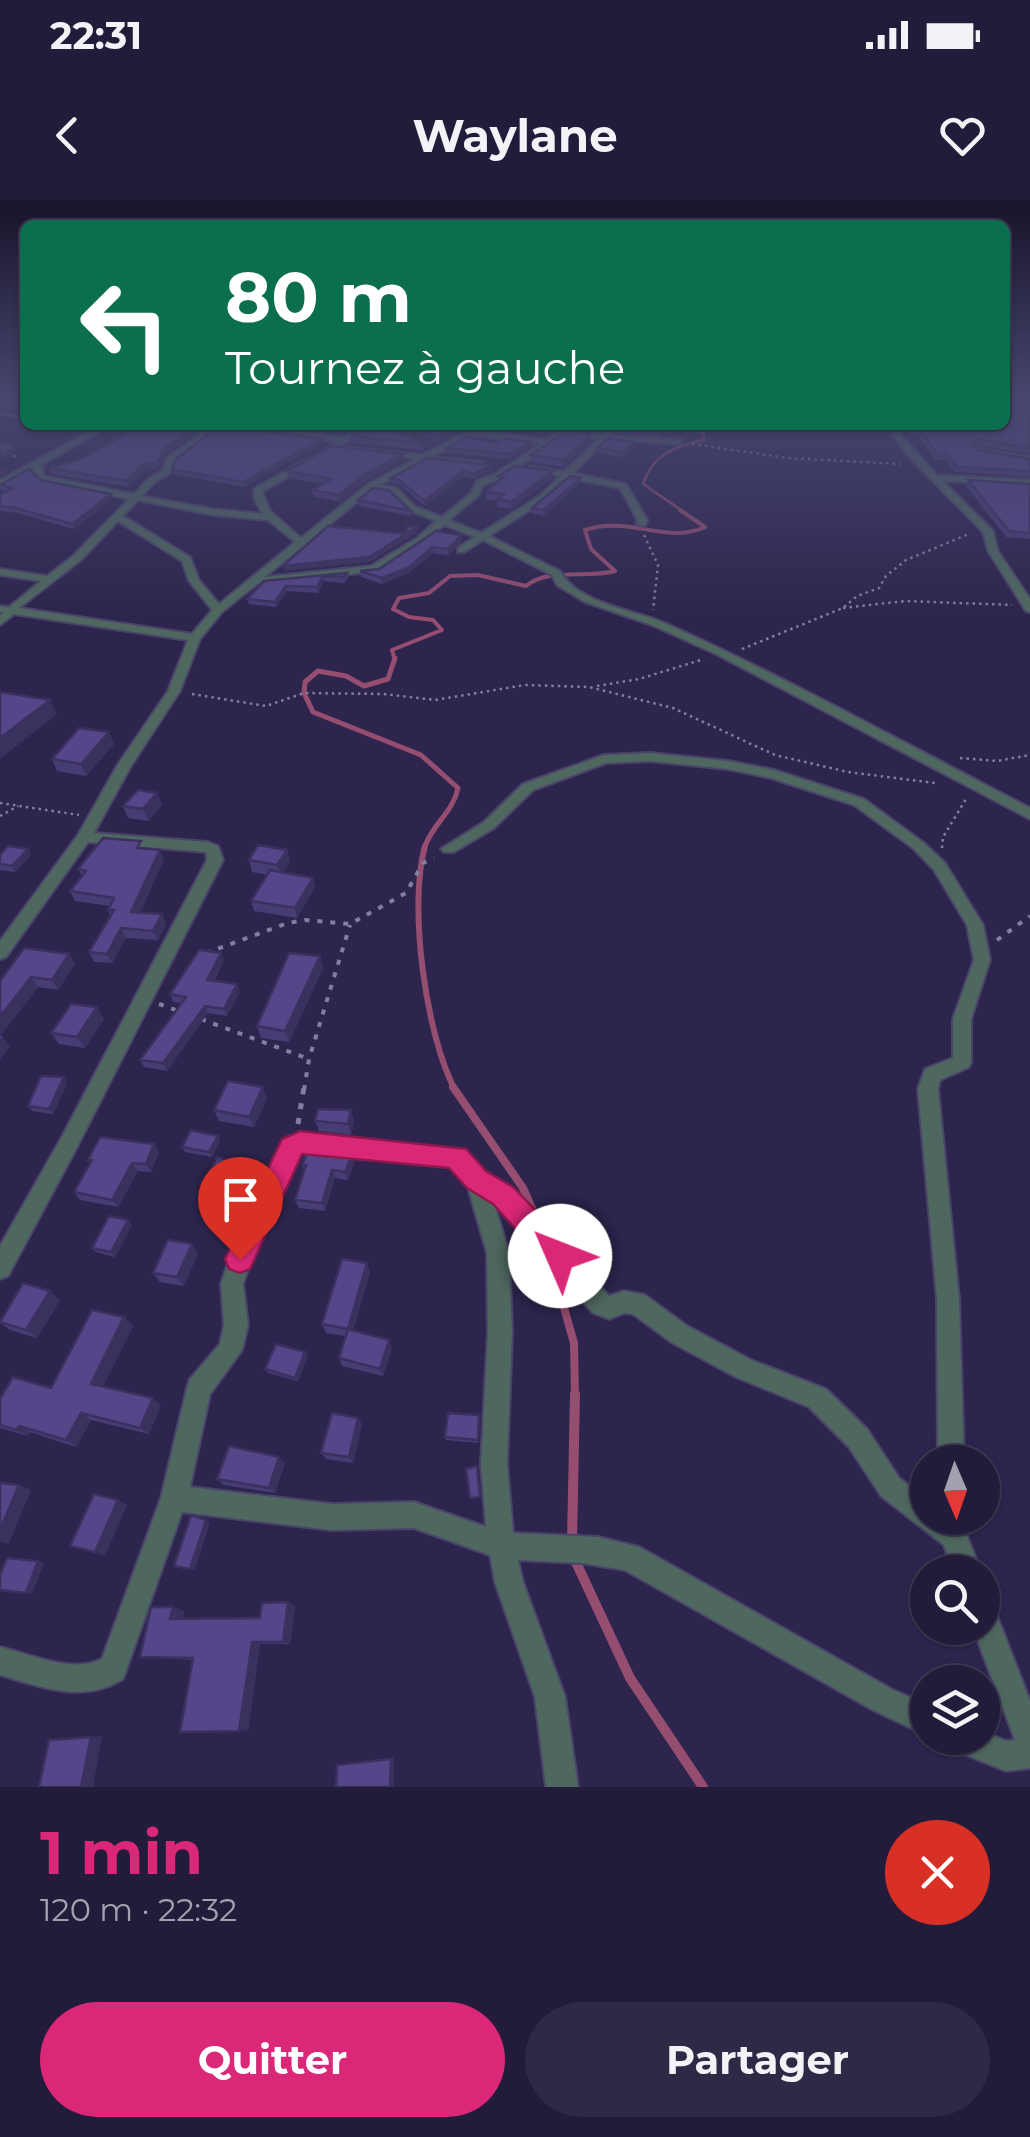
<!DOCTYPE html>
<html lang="fr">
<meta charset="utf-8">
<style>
:root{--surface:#221c3a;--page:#2e2945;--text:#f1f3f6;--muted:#a2a1af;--line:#3f3a54;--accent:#db2777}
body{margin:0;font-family:Montserrat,sans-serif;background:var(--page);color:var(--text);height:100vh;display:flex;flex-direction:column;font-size:38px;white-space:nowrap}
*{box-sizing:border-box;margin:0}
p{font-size:32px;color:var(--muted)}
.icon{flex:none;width:55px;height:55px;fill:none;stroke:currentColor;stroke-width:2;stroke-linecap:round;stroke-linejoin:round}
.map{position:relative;height:1587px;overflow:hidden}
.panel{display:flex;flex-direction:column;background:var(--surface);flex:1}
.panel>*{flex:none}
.guide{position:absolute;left:20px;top:20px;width:990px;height:210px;border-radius:15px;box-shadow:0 2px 8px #0004,0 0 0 2px var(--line);background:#0b6e4f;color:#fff;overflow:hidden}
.needle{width:65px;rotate:178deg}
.buttons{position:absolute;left:910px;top:1245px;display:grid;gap:20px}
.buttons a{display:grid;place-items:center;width:90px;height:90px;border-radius:50%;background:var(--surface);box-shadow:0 2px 8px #0004,0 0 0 2px var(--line);font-size:50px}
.pin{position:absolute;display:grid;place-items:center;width:85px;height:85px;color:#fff;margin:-102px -42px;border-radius:50% 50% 50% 0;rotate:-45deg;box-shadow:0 0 10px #0007}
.pin .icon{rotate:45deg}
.me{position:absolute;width:110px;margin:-55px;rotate:314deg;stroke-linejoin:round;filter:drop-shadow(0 0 8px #0008)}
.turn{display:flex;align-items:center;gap:35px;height:210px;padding:0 40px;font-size:45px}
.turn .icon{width:130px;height:130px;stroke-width:2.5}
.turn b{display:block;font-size:70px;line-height:85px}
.round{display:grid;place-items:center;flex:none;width:105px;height:105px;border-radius:52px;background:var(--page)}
.overview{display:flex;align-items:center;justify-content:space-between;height:170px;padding:0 40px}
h1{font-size:60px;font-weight:700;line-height:75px;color:var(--accent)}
.button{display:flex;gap:20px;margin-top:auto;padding:20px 40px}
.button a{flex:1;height:115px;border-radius:60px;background:var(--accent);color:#fff;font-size:40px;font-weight:700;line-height:115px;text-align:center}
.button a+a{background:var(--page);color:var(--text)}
.status{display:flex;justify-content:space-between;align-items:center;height:70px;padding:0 50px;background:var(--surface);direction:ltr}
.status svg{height:28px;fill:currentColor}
header{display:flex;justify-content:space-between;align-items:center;height:130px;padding:0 40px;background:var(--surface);font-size:45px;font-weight:700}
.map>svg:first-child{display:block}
</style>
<div class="status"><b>22:31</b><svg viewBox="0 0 49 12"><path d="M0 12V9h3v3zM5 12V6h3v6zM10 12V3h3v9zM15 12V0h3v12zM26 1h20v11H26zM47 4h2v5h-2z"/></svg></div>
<header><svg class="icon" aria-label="back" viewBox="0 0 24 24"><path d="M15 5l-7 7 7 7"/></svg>Waylane<svg class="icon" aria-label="heart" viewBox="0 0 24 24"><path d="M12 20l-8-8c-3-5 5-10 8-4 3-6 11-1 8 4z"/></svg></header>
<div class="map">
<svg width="1030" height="1587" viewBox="0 0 1030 1587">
<rect width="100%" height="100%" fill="#2d254e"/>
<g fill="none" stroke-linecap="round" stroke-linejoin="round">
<g stroke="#954d70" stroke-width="2.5">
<polyline points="0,214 25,218"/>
<path d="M681 225 704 234V240C675 246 653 254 643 284L684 312"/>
</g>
<path stroke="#954d70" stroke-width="4" d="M395 460 392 450 442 430 433 420 409 417 393 409 399 398 429 393 450 376 478 375 526 386C550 367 586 379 615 371L591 349 585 330C628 315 667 345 705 327L680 310"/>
<path stroke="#954d70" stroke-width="5" d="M395 458 388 479 364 486 346 476 318 471 305 482 304 493 313 512 421 555 458 588C453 613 431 625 424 649"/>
<path stroke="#954d70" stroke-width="6" d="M425 646C408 706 426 835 455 890"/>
<g stroke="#954d70" stroke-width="8">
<polyline points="453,887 523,988 540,1026"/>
<polyline points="551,1062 574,1143 575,1197"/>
</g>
<g stroke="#954d70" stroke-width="10">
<polyline points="572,1341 575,1194"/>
<polyline points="574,1358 630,1478 703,1587"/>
</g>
<defs>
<g id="minor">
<path d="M101 225H111L40 266 43 268 44 276 134 294 149 278 162 271 167 258 199 235 193 225H201L206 238 174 261 169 274 155 282 142 296 213 309 263 314 254 299V289L305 260H311V264L262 292 270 311 301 338 368 284 415 259 349 251 346 247 422 255 479 225H489L479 231 547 240 559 232 529 225 572 229V233L499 279 483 285 479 295 449 320 481 333 541 295 560 276 530 270V266L564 272 598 239 591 238V234H602L612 225H620L611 235 682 240 679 244 606 239 573 273 626 284 648 321 644 326 636 324 638 321 620 288 568 278 547 299 489 336 560 371C579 405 634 409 667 424 791 480 910 546 1030 608V619L718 455 652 425 585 402 557 385 552 375 483 340 464 352H458V348L475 337 444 325 423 342 378 371 257 384 222 412 200 439 180 491 131 566 94 633 208 642 218 646 223 660 77 947 8 1076 0 1079V1046L63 935 207 660 206 652 88 642 6 757 0 759V741L78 635 117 566 168 491 188 440 14 414 0 425V416L3 412H0V406L9 407 41 381 0 375V369L47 376 73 356 129 299 44 282 37 279 33 269 0 287V280ZM472 235 541 244 493 275 476 281 472 292 442 317 414 306 397 288 380 285 425 261 485 267 482 262 432 257ZM373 289 391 292 408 310 436 321 417 338 371 366 265 377ZM138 300 213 315 268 320 295 342 219 404 199 380 190 357 123 316ZM118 321 182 361 189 381 212 410 192 434 19 408 81 360Z"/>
<polygon points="374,225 386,225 356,236 330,251 326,249 336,241 252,230 256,228 342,237"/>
<polygon points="896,225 902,225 901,235 937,275 1030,280 1030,286 943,281 993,331 998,351 1030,399 1030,412 1026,411 988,351 983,332 909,257 893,235"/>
<polygon points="974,248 1030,257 1030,261 977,252"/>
<polygon points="650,553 728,561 774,570 864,599 924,643 945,663 983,725 990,760 971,819 971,862 969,867 940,880 938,889 959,1099 964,1262 938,1262 937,1099 918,889 925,869 953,858 953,819 974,760 967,725 934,670 914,649 854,605 771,578 728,569 650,561 606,563 533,590 494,628 454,652 444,652 441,649 484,622 523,584 604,555"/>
<path d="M300 933 463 951 483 972 510 988 609 1096 624 1091 645 1095 687 1126 751 1160 826 1189 867 1229 899 1278 928 1299V1318H966L967 1336 981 1372H953L944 1345 881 1296 849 1247 809 1207 736 1177 671 1142 633 1114 624 1113 609 1119 593 1113 493 1000 509 1053 512 1132 507 1264 513 1333 598 1337 639 1347 893 1490 928 1505V1536L873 1510 625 1370 582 1363 518 1360 523 1382 565 1497 578 1587H546L535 1497 495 1382 490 1355 414 1328 332 1330 182 1312 123 1479C82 1504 43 1487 0 1475V1447C30 1454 72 1474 102 1459L161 1298 187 1188 190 1179 220 1144 224 1125 221 1084 232 1051 280 948 288 937ZM301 951 451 966 467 984 487 1053 488 1132 481 1264 486 1327 414 1302 332 1304 190 1287 210 1194 242 1150 248 1125 243 1084 251 1060Z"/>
<polygon points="982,1399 992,1403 1030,1501 1030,1568 1006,1571 951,1549 947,1538 982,1538 982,1531 1006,1541 1015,1540 973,1428 982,1428"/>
</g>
</defs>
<use href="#minor" stroke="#4a436a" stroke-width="4"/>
<g stroke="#847ea1" stroke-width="2.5" stroke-dasharray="2.5 4" stroke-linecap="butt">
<polyline points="692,244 788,258 900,264"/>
<polyline points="0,256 20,256"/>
<polyline points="644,335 658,365 653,410"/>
<polyline points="843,408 905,401 1012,405"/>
<polyline points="742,449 843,408 857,396 879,388 886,376 906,360 969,334"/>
<polyline points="597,486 639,479 704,459"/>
<polyline points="192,494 266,506 304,493 383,494 435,500 525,485 589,487 673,508 775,555 848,572 935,583"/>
<polyline points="960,558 997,561 1030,555"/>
<polyline points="0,603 79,615"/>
<polyline points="0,616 18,606"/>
<polyline points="942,648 943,637 966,599"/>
</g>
<g stroke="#847ea1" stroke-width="4" stroke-dasharray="5 8" stroke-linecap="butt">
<polyline points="997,740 1030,716"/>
<polyline points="206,753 288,723 305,720 350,724 406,693 423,663 434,658"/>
<polyline points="159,804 178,811"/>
<polyline points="201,819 309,859"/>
<polyline points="304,890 309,859 350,725"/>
</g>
<polyline stroke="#847ea1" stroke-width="5" stroke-dasharray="6 9" stroke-linecap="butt" points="298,924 304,887"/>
<use href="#minor" fill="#4f685f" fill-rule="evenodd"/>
</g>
<g fill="#483c75">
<polygon points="0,195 25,195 25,206 0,203"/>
<polygon points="1030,195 1030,254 974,245 978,250 1030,259 1030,277 955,272 946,260 935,260 918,236 908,235 906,225 1005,225"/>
<polygon points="253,225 363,225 342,233"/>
<polygon points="400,225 463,225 446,234 446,238 439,242"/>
<polygon points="570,225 607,225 602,230"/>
<polygon points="660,225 659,237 644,237 618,233 618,228"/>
<polygon points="193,228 194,234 165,255 159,268 146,270 128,287 51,274 49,268"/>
<polygon points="591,234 590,241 564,267 531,262 531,255"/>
<polygon points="208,235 322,239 322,243 244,287 173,274 172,269"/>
<polygon points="351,236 423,243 423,250 352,243"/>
<polygon points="530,242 530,246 510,259 447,253 447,248"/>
<polygon points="634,247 622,257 598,253 598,248"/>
<polygon points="404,254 404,260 366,281 340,302 313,296 312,290 322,284 289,278 287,271"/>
<polygon points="491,265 491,270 474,279 463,276 425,306 400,285 391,283 391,278"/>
<polygon points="553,271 553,278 511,309 497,307 497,301 486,299 486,292 498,281 498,276"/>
<polygon points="41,280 112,299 74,329 18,313 0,311 0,295 7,291 2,290 0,285"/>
<polygon points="968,280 1030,284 1030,339 1006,337 966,286"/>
<polygon points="580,283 544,316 532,313 532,308"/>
<polygon points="358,300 411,311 412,316 359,306"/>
<polygon points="462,335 462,341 448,355 433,353 410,372 382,384 361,377 360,371 379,369"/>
<polygon points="347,373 348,378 344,383 324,381 318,393 287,391 276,407 249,404 247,399 264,381"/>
<polygon points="114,544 86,576 57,571 52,559"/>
<polygon points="157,593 162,605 148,621 128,618 123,606"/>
<polygon points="144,649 164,659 140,713 162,714 166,724 158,740 126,738 112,763 94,762 89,752 110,716 108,710 110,706 75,701 70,691 82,676 78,669"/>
<polygon points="287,650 290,662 283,673 313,678 315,687 297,718 254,711 251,701 268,675 252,672 249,660"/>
<polygon points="0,655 31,655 15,672 0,670"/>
<polygon points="69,754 75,764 58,790 38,787 0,836 2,836 10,846 0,859 0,781"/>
<polygon points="320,756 323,768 289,842 261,838 257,826"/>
<polygon points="224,760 214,781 240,792 227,816 208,813 167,871 144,867 140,860 182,803 173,802 170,794"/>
<polygon points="104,819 85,848 59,844 51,833"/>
<polygon points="67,883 53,914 32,911 28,906"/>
<polygon points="267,898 254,927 219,921 214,910"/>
<polygon points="351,910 354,921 351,935 319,931 315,921"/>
<polygon points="220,941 212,957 185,952 182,947"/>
<polygon points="154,944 159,952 151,972 138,971 118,1007 80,1000 74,992 91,963 88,960"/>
<polygon points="355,960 348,980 335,978 325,1011 299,1008 295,1000 304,970 302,965"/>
<polygon points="234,961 237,966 227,986 210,982 207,977"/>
<polygon points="132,1025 115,1057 96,1052 92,1048"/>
<polygon points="198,1053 184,1086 160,1082 153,1073"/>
<polygon points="367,1063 370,1072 353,1130 392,1148 383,1176 342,1166 339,1158 345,1136 326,1133 322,1124"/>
<polygon points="50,1091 60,1100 37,1138 10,1130 0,1122"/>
<polygon points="124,1117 133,1126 103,1186 161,1205 149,1234 91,1220 76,1247 30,1232 28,1236 0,1228 0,1199 51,1188"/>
<polygon points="308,1156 298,1181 268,1173 265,1169"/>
<polygon points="479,1215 478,1243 446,1240 445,1237"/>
<polygon points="362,1224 353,1263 326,1259 321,1253"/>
<polygon points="285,1263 275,1293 224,1285 217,1279"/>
<polygon points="295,1406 290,1444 260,1444 248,1530 193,1460 140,1457 184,1411 182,1419 260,1418"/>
</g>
<g fill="#3b315f">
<polygon points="350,225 363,225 342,233 341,229"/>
<polygon points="454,225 463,225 446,234 446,238 439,242 440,232"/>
<polygon points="193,228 194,234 165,255 159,268 146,270 128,287 126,281 144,264"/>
<polygon points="591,234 590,241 564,267 564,260"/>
<polygon points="322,239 322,243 244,287 243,282"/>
<polygon points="530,242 530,246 510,259 510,254"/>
<polygon points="635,243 634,247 622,257 622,252"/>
<polygon points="17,246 19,251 0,261 0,255"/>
<polygon points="404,254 404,260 366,281 340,302 339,295 365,274"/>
<polygon points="491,265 491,270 474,279 473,274"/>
<polygon points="7,266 9,271 0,276 0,270"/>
<polygon points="463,271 463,276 425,306 424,301"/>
<polygon points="553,271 553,278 511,309 511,302"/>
<polygon points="581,278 580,283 544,316 544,310"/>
<polygon points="111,294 112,299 74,329 72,324"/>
<polygon points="417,327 417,333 370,362 284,371 283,366 369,357"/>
<polygon points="462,335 462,341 448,355 448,349"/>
<polygon points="432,347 433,353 410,372 382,384 382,378"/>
<polygon points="323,376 324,381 318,393 317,387"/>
<polygon points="286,386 287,391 276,407 275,402"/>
<polygon points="50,500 57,514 0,559 0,538"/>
<polygon points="109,532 114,544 86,576 81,564"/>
<polygon points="157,593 162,605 148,621 143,609"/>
<polygon points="28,649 31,655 15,672 12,666"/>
<polygon points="160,650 164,659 136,722 131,712"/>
<polygon points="287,650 290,662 281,677 277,665"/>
<polygon points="313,678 315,687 297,718 295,708"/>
<polygon points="162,714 166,724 158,740 153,731"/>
<polygon points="121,728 126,738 112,763 107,754"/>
<polygon points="221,753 224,760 210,787 207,780"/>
<polygon points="69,754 75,764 58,790 52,780"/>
<polygon points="320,756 323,768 289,842 285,831"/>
<polygon points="31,777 38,787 0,836 0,817"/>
<polygon points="237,784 240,792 227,816 224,809"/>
<polygon points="205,806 208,813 167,871 163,863"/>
<polygon points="97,807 104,819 85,848 77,837"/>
<polygon points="2,836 10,846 0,859 0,840"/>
<polygon points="64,877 67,883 53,914 49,909"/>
<polygon points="263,887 267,898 254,927 249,917"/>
<polygon points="351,910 354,921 351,935 348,924"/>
<polygon points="218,936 220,941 212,957 209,952"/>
<polygon points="154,944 159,952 151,972 146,964"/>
<polygon points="353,952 355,960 348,980 345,972"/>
<polygon points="234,961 237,966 227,986 224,981"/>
<polygon points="132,963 138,971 118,1007 112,1000"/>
<polygon points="332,970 335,978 325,1011 322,1003"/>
<polygon points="128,1020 132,1025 115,1057 111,1052"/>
<polygon points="192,1044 198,1053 184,1086 177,1077"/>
<polygon points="367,1063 370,1072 351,1137 348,1129"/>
<polygon points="50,1091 60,1100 37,1138 26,1130"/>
<polygon points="124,1117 133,1126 101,1191 91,1184"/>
<polygon points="389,1140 392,1148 383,1176 380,1169"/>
<polygon points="305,1152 308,1156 298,1181 295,1178"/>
<polygon points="153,1198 161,1205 149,1234 140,1228"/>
<polygon points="81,1213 91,1220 76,1247 66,1240"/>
<polygon points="358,1218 362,1224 353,1263 349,1257"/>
<polygon points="19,1226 30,1232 28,1236 16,1230"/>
<polygon points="279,1257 285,1263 275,1293 269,1288"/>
<polygon points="19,1285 31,1290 9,1344 0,1342 0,1330"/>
<polygon points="118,1300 127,1305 105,1356 95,1352"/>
<polygon points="206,1320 210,1322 195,1370 190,1369"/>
<polygon points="38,1361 44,1363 32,1394 26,1393"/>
<polygon points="288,1402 295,1406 290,1444 283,1442"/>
<polygon points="173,1407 184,1411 181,1422 170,1419"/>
<polygon points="252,1442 260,1444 248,1530 239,1531"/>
<polygon points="102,1536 93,1587 81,1587 91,1537"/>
<polygon points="394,1557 394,1587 390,1587 391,1559"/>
</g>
<g fill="#544688" stroke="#3b315f" stroke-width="2.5">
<polygon points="0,195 25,195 25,201 0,198"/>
<polygon points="1005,195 1030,195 1030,248 977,239 972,242 978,250 1030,259 1030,271 957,267 948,254 937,254 920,230 909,230 908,225 1005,225"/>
<polygon points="142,225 191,225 193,228 163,249 157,263 144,264 126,281 49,268 81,259"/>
<polygon points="205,225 217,225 322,239 243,282 172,269 176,259 208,234"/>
<polygon points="302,225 350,225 341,229"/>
<polygon points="381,225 384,225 423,243 351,236"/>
<polygon points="411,225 454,225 440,232 446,233 438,237"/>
<polygon points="620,225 660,225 659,232 645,233 618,228"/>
<polygon points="568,230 591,234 564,260 531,255"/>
<polygon points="467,237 498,243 505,238 530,242 510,254 447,248"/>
<polygon points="608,238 635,243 622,252 598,248"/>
<polygon points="0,242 17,246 0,255"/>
<polygon points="332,246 404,254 365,274 339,295 312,290 331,279 287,271"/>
<polygon points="427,258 491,265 473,274 463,271 424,301 399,280 391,278"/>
<polygon points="515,266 553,271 511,302 497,299 504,294 486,292 503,277 498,276"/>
<polygon points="29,269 41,280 111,294 72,324 16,308 0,306 0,295 13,288 0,285"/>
<polygon points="570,276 581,278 544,310 532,308"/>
<polygon points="968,280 1030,284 1030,333 1009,331"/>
<polygon points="373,288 389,290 411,311 358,300"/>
<polygon points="328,326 406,334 408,326 417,327 369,357 283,366"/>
<polygon points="436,331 462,335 448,349 432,347 410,367 382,378 360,371 379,369"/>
<polygon points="347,373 344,377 323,376 317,387 286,386 275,402 247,399 264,381"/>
<polygon points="0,492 50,500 0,538"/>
<polygon points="79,528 109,532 81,564 52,559"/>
<polygon points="138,590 157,593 143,609 123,606"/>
<polygon points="103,638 141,641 137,648 160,650 131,712 162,714 153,731 121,728 107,754 89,752 114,710 108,710 114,698 70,691 86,671 78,669"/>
<polygon points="258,645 287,650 277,665 249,660"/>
<polygon points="8,646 28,649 12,666 0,664 0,655"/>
<polygon points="270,670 313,678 295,708 251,701"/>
<polygon points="24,748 69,754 52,780 31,777 0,817 0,781"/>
<polygon points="199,750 221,753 207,780 237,784 224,809 205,806 163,863 140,860 186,797 170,794"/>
<polygon points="289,753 320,756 285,831 257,826"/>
<polygon points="71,804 97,807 77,837 51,833"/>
<polygon points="41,876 64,877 49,909 28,906"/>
<polygon points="228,881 263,887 249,917 214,910"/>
<polygon points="318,909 351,910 348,924 315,921"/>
<polygon points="191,930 218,936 209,952 182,947"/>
<polygon points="100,937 154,944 146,964 132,963 112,1000 74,992 92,960 88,960"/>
<polygon points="309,948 353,952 345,972 332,970 322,1003 295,1000 306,965 302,965"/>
<polygon points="217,957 234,961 224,981 207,977"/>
<polygon points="109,1016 128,1020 111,1052 92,1048"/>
<polygon points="168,1040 192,1044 177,1077 153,1073"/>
<polygon points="342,1059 367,1063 348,1129 322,1124"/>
<polygon points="23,1083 50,1091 26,1130 0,1122"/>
<polygon points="92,1110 124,1117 91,1184 153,1198 140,1228 81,1213 66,1240 19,1226 16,1230 0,1225 0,1199 13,1177 51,1188"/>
<polygon points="348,1129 389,1140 380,1169 339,1158"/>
<polygon points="276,1144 305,1152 295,1178 265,1169"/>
<polygon points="332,1213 358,1218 349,1257 321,1253"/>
<polygon points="448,1213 479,1215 478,1240 445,1237"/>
<polygon points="229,1246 279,1257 269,1288 217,1279"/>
<polygon points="477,1266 480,1297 470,1298 466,1269"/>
<polygon points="0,1283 19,1285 0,1330"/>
<polygon points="94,1294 118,1300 95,1352 70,1346"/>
<polygon points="191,1315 206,1320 190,1369 174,1366"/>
<polygon points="7,1358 38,1361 26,1393 0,1390 0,1375"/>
<polygon points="288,1402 283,1442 252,1442 239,1531 180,1532 193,1458 140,1457 151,1407 173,1407 170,1419 260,1418 262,1403"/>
<polygon points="91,1537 81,1587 39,1587 49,1540"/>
<polygon points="391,1559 390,1587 336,1587 337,1565"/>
</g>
<linearGradient id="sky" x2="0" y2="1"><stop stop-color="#19142b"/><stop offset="0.47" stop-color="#46466e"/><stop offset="1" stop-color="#46466e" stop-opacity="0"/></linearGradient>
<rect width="1030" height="417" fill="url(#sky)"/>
<polygon fill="#db2777" stroke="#8e194d" stroke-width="2.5" points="300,931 466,949 486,971 513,987 570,1046 574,1056 570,1066 560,1070 549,1066 493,1004 467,988 449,968 302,954 250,1069 240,1073 229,1069 225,1059 282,939"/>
</svg>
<div class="buttons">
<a><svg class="needle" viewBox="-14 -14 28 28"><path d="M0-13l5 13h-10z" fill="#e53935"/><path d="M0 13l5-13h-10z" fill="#a2a1af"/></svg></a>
<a><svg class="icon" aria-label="search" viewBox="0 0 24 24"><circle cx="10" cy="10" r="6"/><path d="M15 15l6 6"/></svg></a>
<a><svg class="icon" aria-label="layers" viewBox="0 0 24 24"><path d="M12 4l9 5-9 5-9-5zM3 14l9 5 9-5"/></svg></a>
</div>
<div class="pin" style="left:240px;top:1059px;background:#d93025"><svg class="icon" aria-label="arrive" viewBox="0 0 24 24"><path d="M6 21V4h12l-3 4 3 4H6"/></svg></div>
<svg class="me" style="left:560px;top:1056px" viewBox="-20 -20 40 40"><circle r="19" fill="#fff"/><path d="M0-13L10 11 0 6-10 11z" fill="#db2777"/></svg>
<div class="guide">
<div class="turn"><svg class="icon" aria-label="left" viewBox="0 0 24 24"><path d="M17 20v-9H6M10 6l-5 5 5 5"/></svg><div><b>80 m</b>Tournez à gauche</div></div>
</div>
</div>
<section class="panel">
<div class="overview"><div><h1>1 min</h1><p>120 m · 22:32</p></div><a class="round" style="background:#d93025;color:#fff"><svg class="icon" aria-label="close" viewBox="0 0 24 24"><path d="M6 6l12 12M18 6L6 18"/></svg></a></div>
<div class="button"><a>Quitter</a><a>Partager</a></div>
</section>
